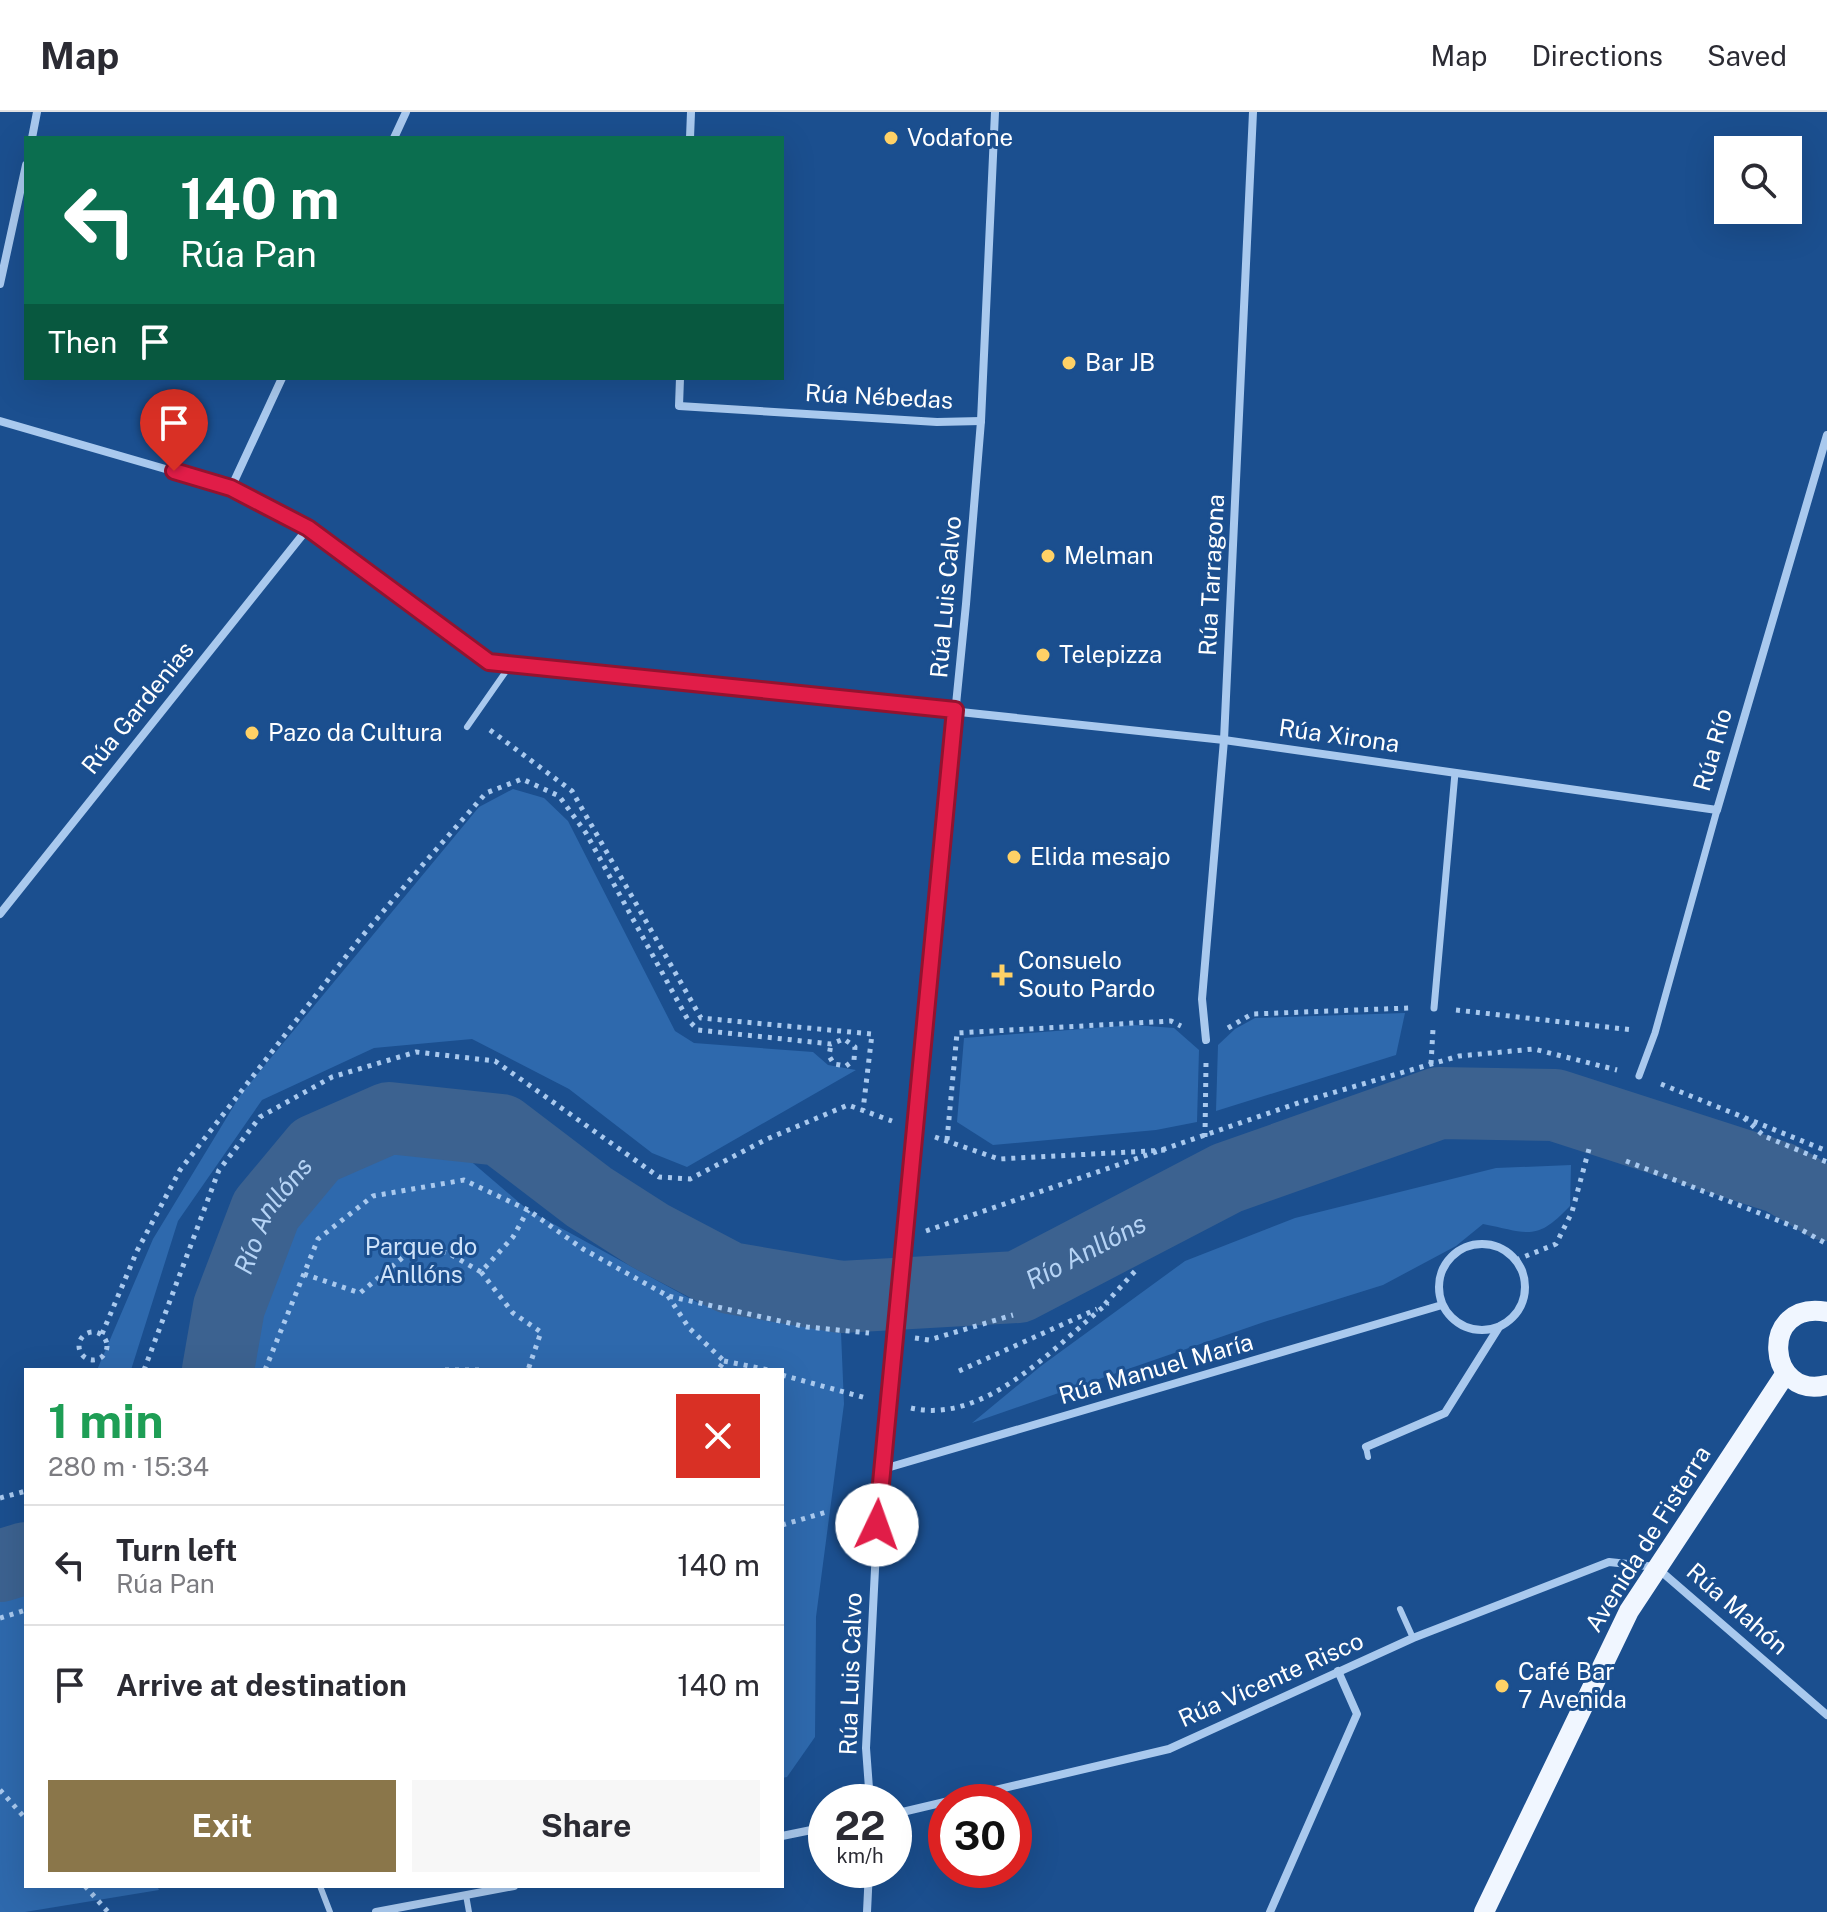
<!DOCTYPE html>
<meta charset="utf-8">
<style>
:root{--surface:#fff;--page:#f7f7f7;--text:#2b2b33;--muted:#7c7c81;--line:#e1e1e2;--accent:#8a764a}
body{margin:0;font-family:"Public Sans",sans-serif;background:var(--page);color:var(--text);height:100vh;display:flex;flex-direction:column;font-size:30px;white-space:nowrap}
*{box-sizing:border-box;margin:0}
p{font-size:26px;color:var(--muted)}
.icon{flex:none;width:44px;height:44px;fill:none;stroke:currentColor;stroke-width:2;stroke-linecap:round;stroke-linejoin:round}
.map{position:relative;flex:1;overflow:hidden}
.details{position:absolute;left:24px;top:1256px;width:760px;height:520px;display:flex;flex-direction:column;background:var(--surface);border-radius:0px;box-shadow:0 8px 32px #0002}
.details>*{flex:none}
.guide{position:absolute;left:24px;top:24px;width:760px;height:244px;border-radius:0px;box-shadow:0 8px 32px #0002;background:#0b6e4f;color:#fff;overflow:hidden}
.buttons{position:absolute;left:1714px;top:24px;display:grid;gap:16px}
.buttons a{display:grid;place-items:center;width:88px;height:88px;border-radius:0px;background:var(--surface);box-shadow:0 8px 32px #0002;font-size:40px}
.speed{position:absolute;left:808px;top:1672px;display:flex;gap:16px;font-size:40px;font-weight:700;text-align:center}
.speed>*{display:grid;place-content:center;width:104px;height:104px;border-radius:50%;background:var(--surface);box-shadow:0 8px 32px #0002;line-height:1}
.speed small{font-size:20px;font-weight:400}
.speed .limit{border:12px solid #d22;background:#fff;color:#111}
.pin{position:absolute;display:grid;place-items:center;width:68px;height:68px;color:#fff;margin:-82px -34px;border-radius:50% 50% 50% 0;rotate:-45deg;box-shadow:0 0 8px #0007}
.pin .icon{rotate:45deg}
.me{position:absolute;width:88px;margin:-44px;rotate:3deg;stroke-linejoin:round;filter:drop-shadow(0 0 6px #0008)}
.turn{display:flex;align-items:center;gap:28px;height:168px;padding:0 24px;font-size:36px}
.turn .icon{width:104px;height:104px;stroke-width:2.5}
.turn b{display:block;font-size:56px;line-height:68px}
.then{display:flex;align-items:center;height:76px;padding:0 24px;background:#0003;gap:16px;font-size:30px}
.round{display:grid;place-items:center;flex:none;width:84px;height:84px;border-radius:0px;background:var(--page)}
.head{display:flex;align-items:center;justify-content:space-between;height:136px;padding:0 24px}
h1{font-size:48px;font-weight:700;line-height:60px;color:#1e9e55}
.button{display:flex;gap:16px;margin-top:auto;padding:16px 24px}
.button a{flex:1;height:92px;border-radius:0px;background:var(--accent);color:#fff;font-size:32px;font-weight:700;line-height:92px;text-align:center}
.button a+a{background:var(--page);color:var(--text)}
ul{padding:0;list-style:none}
li{display:flex;align-items:center;gap:24px;height:120px;padding:0 24px;border-top:2px solid var(--line)}
li div{flex:1}
li b{display:block;font-size:30px}
li em{font-style:normal}
header{display:flex;align-items:center;gap:48px;box-sizing:border-box;height:112px;padding:0 40px;background:var(--surface);border-bottom:2px solid var(--line)}
header strong{font-size:38px}
nav{display:flex;gap:44px;margin-inline-start:auto;font-size:28px}
.map>svg:first-child{display:block}
</style>
<header>
<strong>Map</strong>
<nav><a>Map</a><a>Directions</a><a>Saved</a></nav>
</header>
<div class="map">
<svg width="1827" height="1800" viewBox="0 0 1827 1800">
<rect width="100%" height="100%" fill="#1b4f8f"/>
<g fill="#2e69ad">
<polygon points="513,677 544,686 568,709 675,919 694,931 813,940 828,953 856,958 687,1055 652,1041 569,977 472,927 374,936 262,988 178,1109 131,1258 97,1258 153,1127 241,982 479,695"/>
<polygon points="1405,901 1396,943 1216,999 1218,933 1235,917 1255,906"/>
<polygon points="1134,913 1174,916 1199,938 1197,1010 1156,1018 993,1033 957,1010 964,926"/>
<polygon points="409,1037 460,1040 528,1098 700,1192 776,1192 840,1197 844,1292 816,1505 815,1625 787,1665 782,1666 782,1258 203,1258 244,1149 336,1058 350,1059"/>
<path d="M1571 1053 1570 1094C1536 1130 1529 1121 1483 1112L1456 1134 1383 1173 1264 1210 972 1311 1041 1254 1185 1149 1295 1106 1496 1056Z"/>
<polygon points="26,1446 26,1774 157,1774 159,1778 25,1800 0,1800 0,1455"/>
</g>
<g fill="none" stroke-linecap="round" stroke-linejoin="round">
<g stroke="#3c6290" stroke-width="72">
<path id="s1" d="M218 1258 229 1195 266 1098 316 1038 389 1006 501 1018 589 1085 650 1124 730 1166 841 1185 1018 1175 1227 1066 1439 991 1555 993 1781 1066 1827 1093"/>
<polyline points="0,1454 26,1446"/>
</g>
<g stroke="#a9c9ee" stroke-width="5" stroke-dasharray="4 6" stroke-linecap="butt">
<polyline points="490,618 572,679 701,906 872,922 863,998"/>
<polyline points="1456,898 1633,918"/>
<polyline points="1228,916 1252,902 1410,896"/>
<polyline points="1431,952 1433,917"/>
<polyline points="1661,972 1827,1039"/>
<polyline points="1744,1006 1764,1024 1827,1050"/>
<polyline points="935,1025 999,1047 1167,1038"/>
<polyline points="1205,1025 1206,950"/>
<polyline points="947,1028 957,921 1171,909 1181,914"/>
<polyline points="1626,1049 1800,1117 1827,1132"/>
<polyline points="926,1119 1301,990 1459,944 1534,937 1617,958"/>
<polyline points="1516,1148 1556,1132 1572,1100 1589,1037"/>
<polyline points="481,1160 513,1201 541,1220 528,1258"/>
<polyline points="304,1162 360,1181 419,1132 450,1142 481,1160 513,1125 528,1098"/>
<polyline points="668,1184 689,1216 724,1249 718,1258"/>
<polyline points="1105,1192 1137,1157"/>
<circle cx="93" cy="1234" r="14"/>
<polyline points="102,1222 137,1139 180,1058 358,829 426,749 486,681 522,667 559,684 586,721 688,908 698,918 831,932 844,927 855,935 854,948 846,954 834,952 829,944 831,932"/>
<polyline points="915,1226 929,1228 1013,1203"/>
<polyline points="724,1249 769,1258"/>
<polyline points="144,1258 219,1058 260,1005 332,965 416,940 495,949 659,1065 690,1067 767,1027 848,993 892,1009"/>
<polyline points="265,1258 318,1127 373,1084 464,1068 528,1098 583,1137 668,1184 807,1215 869,1221"/>
<polyline points="445,1258 485,1258"/>
<polyline points="959,1259 1097,1197"/>
<polyline points="782,1263 866,1286"/>
<path d="M911 1296C985 1313 1054 1235 1108 1191"/>
<polyline points="0,1386 26,1379"/>
<polyline points="782,1413 830,1399"/>
<polyline points="0,1506 26,1498"/>
<polyline points="0,1678 26,1707"/>
<polyline points="85,1774 108,1800"/>
</g>
<g stroke="#a9c9ee" stroke-width="6">
<polyline points="467,615 511,552"/>
<polyline points="1366,1335 1368,1345"/>
<polyline points="1400,1497 1413,1526"/>
<polyline points="320,1774 330,1800"/>
<polyline points="466,1783 469,1800"/>
</g>
<g stroke="#a9c9ee" stroke-width="7">
<polyline points="1434,896 1455,661"/>
<polyline points="1639,964 1655,921 1717,698"/>
</g>
<g stroke="#a9c9ee" stroke-width="8">
<polyline points="32,26 37,0"/>
<polyline points="394,26 406,0"/>
<polyline points="690,26 691,0"/>
<polyline points="0,172 26,53"/>
<polyline points="680,266 679,294 937,310 981,309"/>
<polyline points="0,309 231,376 308,416 489,550 1224,628 1717,698 1827,323"/>
<polyline points="231,376 282,266"/>
<polyline points="0,802 308,416"/>
<polyline points="1206,928 1202,887 1224,628 1253,0"/>
<circle cx="1482" cy="1175" r="43"/>
<polyline points="1366,1335 1445,1301 1499,1215"/>
<polyline points="880,1358 1442,1193"/>
<polyline points="870,1690 866,1636 880,1358 966,492 981,309 995,0"/>
<polyline points="894,1702 1169,1637 1413,1526 1609,1450 1656,1455 1827,1603"/>
<polyline points="782,1724 826,1715"/>
<polyline points="376,1800 514,1774"/>
<polyline points="867,1800 869,1758"/>
<polyline points="1270,1800 1357,1602 1338,1559"/>
</g>
<g stroke="#f0f6ff" stroke-width="20">
<path d="M1827 1200C1758 1187 1766 1289 1827 1273"/>
<polyline points="1484,1800 1629,1499 1786,1261"/>
</g>
</g>
<g fill="none" stroke-linecap="round" stroke-linejoin="round">
<defs>
<polyline id="route" points="174,359 231,376 308,416 489,550 955,598 877,1413"/>
</defs>
<use href="#route" stroke="#92132f" stroke-width="20"/>
<use href="#route" stroke="#e11d48" stroke-width="14"/>
</g>
<g fill="#ffd166" stroke="#1b4f8f" stroke-width="3">
<circle cx="891" cy="26" r="8"/>
<circle cx="1069" cy="251" r="8"/>
<circle cx="1048" cy="444" r="8"/>
<circle cx="1043" cy="543" r="8"/>
<circle cx="252" cy="621" r="8"/>
<circle cx="1014" cy="745" r="8"/>
<path d="M998 851h8v8h8v8h-8v8h-8v-8h-8v-8h8z"/>
<circle cx="1502" cy="1574" r="8"/>
</g>
<g text-anchor="middle" stroke-width="6" stroke-linejoin="round" paint-order="stroke">
<g font-size="24" fill="#fff" stroke="#1b4f8f" text-anchor="start">
<text x="907" y="34">Vodafone</text>
<text x="1085" y="259">Bar JB</text>
<text x="1064" y="452">Melman</text>
<text x="1059" y="551">Telepizza</text>
<text x="268" y="629">Pazo da Cultura</text>
<text x="1030" y="753">Elida mesajo</text>
<text x="1018" y="857">Consuelo<tspan x="1018" dy="28">Souto Pardo</tspan></text>
<text x="1518" y="1568">Café Bar<tspan x="1518" dy="28">7 Avenida</tspan></text>
</g>
<g font-size="24" fill="#fff" stroke="#1b4f8f">
<text transform="translate(879 285) rotate(3)" y="8">Rúa Nébedas</text>
<text transform="translate(1212 463) rotate(-87)" y="8">Rúa Tarragona</text>
<text transform="translate(946 485) rotate(-85)" y="8">Rúa Luis Calvo</text>
<text transform="translate(138 596) rotate(-51)" y="8">Rúa Gardenias</text>
<text transform="translate(1339 624) rotate(8)" y="8">Rúa Xirona</text>
<text transform="translate(1713 638) rotate(-74)" y="8">Rúa Río</text>
<text transform="translate(1156 1257) rotate(-16)" y="8">Rúa Manuel María</text>
<text transform="translate(1648 1427) rotate(-58)" y="8">Avenida de Fisterra</text>
<text transform="translate(1737 1497) rotate(41)" y="8">Rúa Mahón</text>
<text transform="translate(851 1562) rotate(-88)" y="8">Rúa Luis Calvo</text>
<text transform="translate(1271 1568) rotate(-24)" y="8">Rúa Vicente Risco</text>
</g>
<g font-size="24" fill="#cfe3fa" stroke="#1b4f8f">
<text x="421" y="1143">Parque do<tspan x="421" dy="28">Anllóns</tspan></text>
</g>
<g font-size="26" font-style="italic" fill="#b5d3f5" stroke="#1b4f8f">
<text dy="9" stroke="none"><textPath href="#s1" startOffset="166">Río Anllóns</textPath></text>
<text dy="9" stroke="none"><textPath href="#s1" startOffset="1078">Río Anllóns</textPath></text>
</g>
</g>
</svg>
<div class="buttons">
<a><svg class="icon" aria-label="search" viewBox="0 0 24 24"><circle cx="10" cy="10" r="6"/><path d="M15 15l6 6"/></svg></a>
</div>
<div class="speed"><div>22<small>km/h</small></div><div class="limit">30</div></div>
<div class="pin" style="left:174px;top:359px;background:#d93025"><svg class="icon" aria-label="arrive" viewBox="0 0 24 24"><path d="M6 21V4h12l-3 4 3 4H6"/></svg></div>
<svg class="me" style="left:877px;top:1413px" viewBox="-20 -20 40 40"><circle r="19" fill="#fff"/><path d="M0-13L10 11 0 6-10 11z" fill="#e11d48"/></svg>
<div class="guide">
<div class="turn"><svg class="icon" aria-label="left" viewBox="0 0 24 24"><path d="M17 20v-9H6M10 6l-5 5 5 5"/></svg><div><b>140 m</b>Rúa Pan</div></div>
<div class="then">Then<svg class="icon" aria-label="arrive" viewBox="0 0 24 24"><path d="M6 21V4h12l-3 4 3 4H6"/></svg></div>
</div>
<section class="details">
<div class="head"><div><h1>1 min</h1><p>280 m · 15:34</p></div><a class="round" style="background:#d93025;color:#fff"><svg class="icon" aria-label="close" viewBox="0 0 24 24"><path d="M6 6l12 12M18 6L6 18"/></svg></a></div>
<ul>
<li><svg class="icon" aria-label="left" viewBox="0 0 24 24"><path d="M17 20v-9H6M10 6l-5 5 5 5"/></svg><div><b>Turn left</b><p>Rúa Pan</p></div><em>140 m</em></li>
<li><svg class="icon" aria-label="arrive" viewBox="0 0 24 24"><path d="M6 21V4h12l-3 4 3 4H6"/></svg><div><b>Arrive at destination</b></div><em>140 m</em></li>
</ul>
<div class="button"><a>Exit</a><a>Share</a></div>
</section>
</div>
